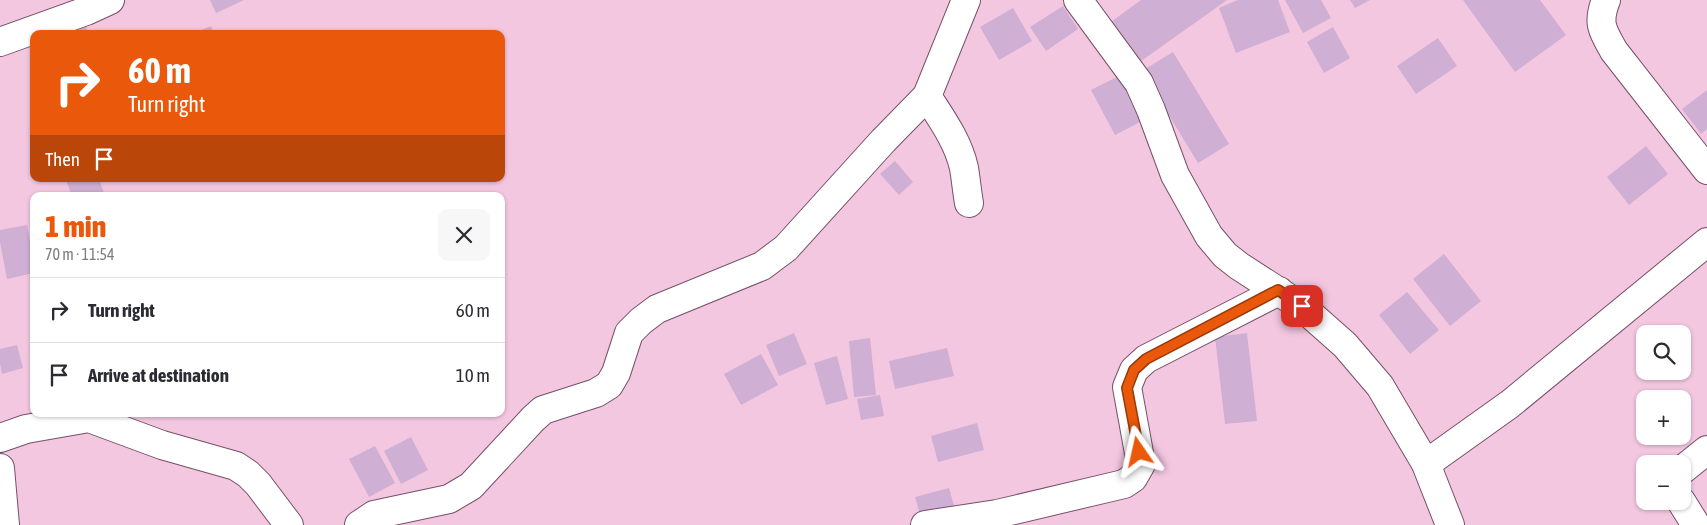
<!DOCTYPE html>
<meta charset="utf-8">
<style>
:root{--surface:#fff;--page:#f7f7f7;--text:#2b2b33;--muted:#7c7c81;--line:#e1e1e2;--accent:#ea580c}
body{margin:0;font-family:"Asap Condensed",sans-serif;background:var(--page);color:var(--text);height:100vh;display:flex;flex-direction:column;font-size:19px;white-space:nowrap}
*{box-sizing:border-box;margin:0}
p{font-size:16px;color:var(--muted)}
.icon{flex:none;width:28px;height:28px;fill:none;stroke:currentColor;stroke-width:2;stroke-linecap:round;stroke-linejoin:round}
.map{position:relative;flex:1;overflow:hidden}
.details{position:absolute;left:30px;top:192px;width:475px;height:225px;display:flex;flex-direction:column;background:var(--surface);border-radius:10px;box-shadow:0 1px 4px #0004}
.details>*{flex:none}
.top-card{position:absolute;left:30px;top:30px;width:475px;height:152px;border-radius:10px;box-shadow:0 1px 4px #0004;background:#ea580c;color:#fff;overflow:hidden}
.fabs{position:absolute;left:1636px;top:325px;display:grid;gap:10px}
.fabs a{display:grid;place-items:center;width:55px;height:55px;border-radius:10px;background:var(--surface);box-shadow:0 1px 4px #0004;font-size:25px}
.pin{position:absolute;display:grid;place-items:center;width:42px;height:42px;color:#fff;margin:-21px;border-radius:10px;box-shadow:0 2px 8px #0006}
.me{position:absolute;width:55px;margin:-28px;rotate:349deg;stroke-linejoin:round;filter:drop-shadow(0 0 4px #0008)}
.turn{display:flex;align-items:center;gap:18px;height:105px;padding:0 15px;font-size:22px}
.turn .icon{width:65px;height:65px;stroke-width:2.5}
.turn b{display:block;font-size:35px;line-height:42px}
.then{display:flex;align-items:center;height:48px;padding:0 15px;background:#0003;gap:10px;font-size:19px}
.round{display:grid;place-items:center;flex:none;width:52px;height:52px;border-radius:10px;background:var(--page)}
.head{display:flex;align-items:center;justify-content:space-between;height:85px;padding:0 15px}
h1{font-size:30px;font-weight:800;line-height:38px;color:var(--accent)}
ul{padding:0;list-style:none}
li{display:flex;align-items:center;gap:15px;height:65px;padding:0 15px;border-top:1px solid var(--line)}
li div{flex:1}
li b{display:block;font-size:19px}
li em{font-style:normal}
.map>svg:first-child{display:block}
</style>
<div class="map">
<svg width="1707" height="525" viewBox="0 0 1707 525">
<rect width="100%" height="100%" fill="#f4c7e1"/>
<g fill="#cfafd3">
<polygon points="210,0 244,0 216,13"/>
<polygon points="1141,0 1227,0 1137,64 1108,24"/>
<polygon points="1238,0 1278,0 1290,32 1236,53 1219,8"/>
<polygon points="1285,0 1321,0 1331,18 1303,33"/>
<polygon points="1350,0 1370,0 1355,8"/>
<polygon points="1463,0 1540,0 1566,35 1515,72"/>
<polygon points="1063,6 1078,29 1046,51 1030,27"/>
<polygon points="1013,8 1032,41 999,60 980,27"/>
<polygon points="86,26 89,34 69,34"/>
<polygon points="211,26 214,34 192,34"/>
<polygon points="1333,27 1350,58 1324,73 1307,42"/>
<polygon points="1438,38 1457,66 1416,94 1397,66"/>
<polygon points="1173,52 1229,144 1198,163 1142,71"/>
<polygon points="1121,75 1144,120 1115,135 1091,90"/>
<polygon points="1707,90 1707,129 1701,134 1682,109"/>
<polygon points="1646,146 1668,174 1629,205 1607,177"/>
<polygon points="895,161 913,182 899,195 880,174"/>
<polygon points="69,179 99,179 105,196 72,196 66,180"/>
<polygon points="27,225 34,262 34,273 7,279 0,242 0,230"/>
<polygon points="1444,254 1481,301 1450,326 1413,279"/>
<polygon points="1407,292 1439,330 1410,354 1379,315"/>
<polygon points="794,333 807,364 779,376 766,345"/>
<polygon points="1247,333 1257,421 1225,424 1215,337"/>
<polygon points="870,338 876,395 854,397 849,341"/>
<polygon points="17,345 23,368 2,374 0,364 0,349"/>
<polygon points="947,348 954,376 895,389 889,361"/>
<polygon points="761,354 778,385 741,405 724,374"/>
<polygon points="837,356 848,399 826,405 814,363"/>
<polygon points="880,395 884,416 861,420 857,399"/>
<polygon points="977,423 984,450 938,462 931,436"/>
<polygon points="411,437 428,470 401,484 384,451"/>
<polygon points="375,446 395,483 369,497 349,459"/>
<polygon points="949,488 955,509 921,518 915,497"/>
</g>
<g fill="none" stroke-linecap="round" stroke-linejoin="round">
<defs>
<g id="minor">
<polyline points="1078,0 1139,83 1151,110 1175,175 1209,236 1225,255 1239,266 1301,306 1345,345 1380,386 1426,464 1450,525"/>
<path d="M1606 0C1597 23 1602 30 1614 51L1707 170"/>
<polyline points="0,42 86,11 110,0"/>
<path d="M927 96C941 118 958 141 964 168 966 180 967 192 969 203"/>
<polyline points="0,438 26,429 89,418 162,445 236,466 248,474 258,484 289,525"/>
<polyline points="1426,464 1510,404 1707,242"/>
<polyline points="0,468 5,525"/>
<polyline points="1682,470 1707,450"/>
<polyline points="1681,501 1696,525"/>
<polyline points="359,525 374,515 449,499 471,486 533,419 543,410 596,393 609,385 616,373 629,333 641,321 657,309 762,266 786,248 883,141 927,96 966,0"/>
<polyline points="925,525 997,514 1124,484 1133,478 1141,464 1127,387 1134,370 1146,359 1279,291"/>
</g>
</defs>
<use href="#minor" stroke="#765068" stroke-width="30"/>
<use href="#minor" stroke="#fff" stroke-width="28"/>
</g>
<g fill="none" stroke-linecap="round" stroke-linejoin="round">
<defs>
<polyline id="route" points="1139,452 1127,388 1134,370 1146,359 1278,290 1302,306"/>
</defs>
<use href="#route" stroke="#983908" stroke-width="12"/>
<use href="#route" stroke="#ea580c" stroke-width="9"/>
</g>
</svg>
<div class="fabs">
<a><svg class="icon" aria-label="search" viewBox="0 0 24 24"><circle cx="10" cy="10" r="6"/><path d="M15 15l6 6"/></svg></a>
<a>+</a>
<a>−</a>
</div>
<div class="pin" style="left:1302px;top:306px;background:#d93025"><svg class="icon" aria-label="arrive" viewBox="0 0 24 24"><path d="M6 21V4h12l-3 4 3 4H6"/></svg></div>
<svg class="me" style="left:1139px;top:452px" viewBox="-20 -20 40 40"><path d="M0-17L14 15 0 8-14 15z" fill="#ea580c" stroke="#fff" stroke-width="4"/></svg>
<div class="top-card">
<div class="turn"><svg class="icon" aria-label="right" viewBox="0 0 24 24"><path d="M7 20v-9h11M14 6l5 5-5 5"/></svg><div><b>60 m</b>Turn right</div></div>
<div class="then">Then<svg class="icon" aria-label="arrive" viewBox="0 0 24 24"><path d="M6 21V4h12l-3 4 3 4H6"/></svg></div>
</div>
<section class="details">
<div class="head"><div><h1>1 min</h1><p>70 m · 11:54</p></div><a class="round"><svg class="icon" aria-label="close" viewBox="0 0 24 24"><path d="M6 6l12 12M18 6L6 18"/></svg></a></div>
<ul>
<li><svg class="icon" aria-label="right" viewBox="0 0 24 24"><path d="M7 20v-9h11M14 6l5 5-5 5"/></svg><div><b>Turn right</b></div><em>60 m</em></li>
<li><svg class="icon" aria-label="arrive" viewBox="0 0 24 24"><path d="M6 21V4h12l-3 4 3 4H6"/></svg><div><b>Arrive at destination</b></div><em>10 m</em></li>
</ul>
</section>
</div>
